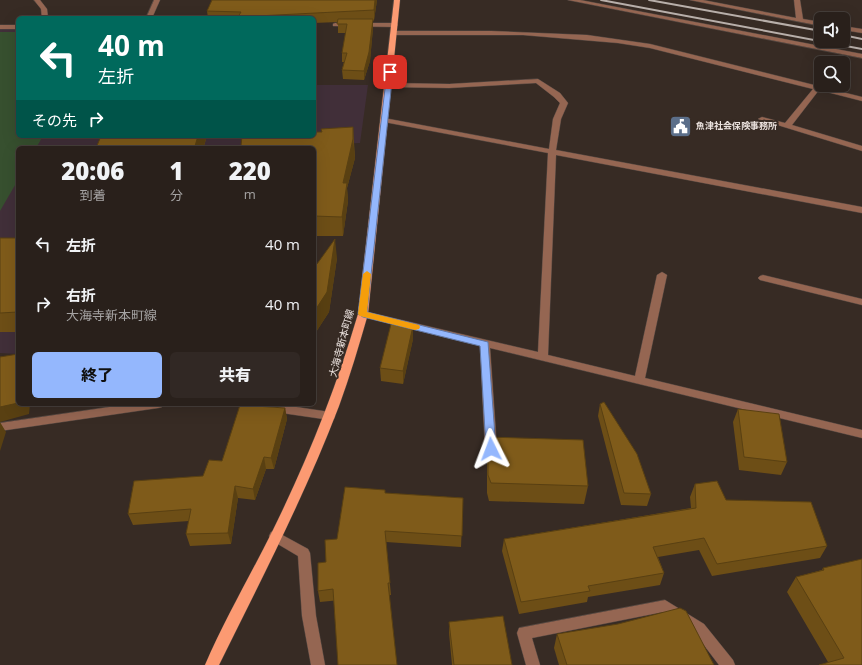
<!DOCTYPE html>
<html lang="ja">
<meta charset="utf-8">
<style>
:root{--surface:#29201b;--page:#312824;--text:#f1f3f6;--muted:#a5a3a3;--line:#453e3a;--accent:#94b7fd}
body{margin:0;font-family:"Open Sans","Noto Sans JP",sans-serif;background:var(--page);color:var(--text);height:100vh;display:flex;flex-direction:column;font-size:15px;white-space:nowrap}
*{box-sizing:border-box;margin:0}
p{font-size:13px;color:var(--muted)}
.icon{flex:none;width:22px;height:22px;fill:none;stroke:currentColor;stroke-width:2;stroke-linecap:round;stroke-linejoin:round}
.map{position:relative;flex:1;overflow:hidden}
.side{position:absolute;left:16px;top:146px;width:300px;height:260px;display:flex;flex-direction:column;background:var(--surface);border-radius:6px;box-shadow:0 4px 16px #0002,0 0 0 1px var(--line)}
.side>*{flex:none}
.top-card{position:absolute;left:16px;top:16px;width:300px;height:122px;border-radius:6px;box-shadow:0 4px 16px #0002,0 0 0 1px var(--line);background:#00695c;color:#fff;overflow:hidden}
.controls{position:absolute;left:814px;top:12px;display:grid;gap:8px}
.controls a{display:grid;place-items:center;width:36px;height:36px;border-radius:6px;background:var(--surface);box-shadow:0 4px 16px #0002,0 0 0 1px var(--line);font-size:20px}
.pin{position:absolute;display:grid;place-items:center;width:34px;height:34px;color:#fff;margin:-17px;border-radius:8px;box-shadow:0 2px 6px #0006}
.me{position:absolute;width:44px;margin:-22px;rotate:357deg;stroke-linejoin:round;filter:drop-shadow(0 0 3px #0008)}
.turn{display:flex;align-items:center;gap:14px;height:84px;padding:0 16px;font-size:18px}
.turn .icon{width:52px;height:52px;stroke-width:2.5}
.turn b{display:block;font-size:28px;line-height:34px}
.then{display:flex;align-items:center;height:38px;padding:0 16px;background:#0003;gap:8px;font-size:15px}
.eta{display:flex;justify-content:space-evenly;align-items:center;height:68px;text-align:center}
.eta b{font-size:24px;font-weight:800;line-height:28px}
.action{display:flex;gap:8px;margin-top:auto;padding:8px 16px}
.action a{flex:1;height:46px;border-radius:6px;background:var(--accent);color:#111;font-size:16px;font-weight:800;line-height:46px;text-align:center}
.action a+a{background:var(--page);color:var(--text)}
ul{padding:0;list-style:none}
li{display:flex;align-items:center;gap:12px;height:60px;padding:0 16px}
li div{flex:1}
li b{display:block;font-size:15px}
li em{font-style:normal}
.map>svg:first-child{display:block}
</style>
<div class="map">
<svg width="862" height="665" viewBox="0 0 862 665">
<rect width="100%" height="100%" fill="#372b24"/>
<polygon fill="#412f39" points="0,28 18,28 18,136 314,136 314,85 368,85 360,143 311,145 310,148 18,148 18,354 0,353"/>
<polygon fill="#37502f" points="0,32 18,32 18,136 43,136 36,148 18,148 18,180 0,211"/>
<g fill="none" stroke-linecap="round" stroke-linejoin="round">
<defs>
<g id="minor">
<polygon points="34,0 40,0 47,9 48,18 42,18 41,9"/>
<polygon points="154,0 160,0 152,18 146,18"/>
<polygon points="568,0 580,0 862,54 862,58"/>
<polygon points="690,0 703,0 796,18 794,0 800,0 803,19 821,22 821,26"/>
<polygon points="335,23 395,23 398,25 395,27 333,26 333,24"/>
<rect x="0" y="25" width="18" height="4"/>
<polygon points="843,26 862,29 862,33 843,30"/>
<polygon points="491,31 587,35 650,44 862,97 862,101 819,90 792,125 862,146 862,151 758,119 762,117 785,123 813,89 650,48 618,43 523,35 395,35 392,33 395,31"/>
<polygon points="538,79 560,93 568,103 561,119 556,150 862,207 862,213 556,155 548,355 635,376 657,275 662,272 667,275 645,378 862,430 862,438 490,348 497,449 495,452 491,453 487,452 485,449 480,346 360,316 358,314 360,312 363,311 538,352 548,153 384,122 380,120 384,118 549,149 553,119 560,103 554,97 536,83 449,88 389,87 385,85 389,83 449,84"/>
<polygon points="763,275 862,299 862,305 760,280 758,278 760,276"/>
<polygon points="130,404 163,404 162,407 158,408 0,431 0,423"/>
<polygon points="242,404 276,404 330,412 334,413 335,416 334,419 330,420 247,408 243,407"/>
<polygon points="275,531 308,549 310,553 316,616 325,665 311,665 302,616 298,556 271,540 269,536 271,532"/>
<polygon points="665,600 704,624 733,660 735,665 719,665 694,632 663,612 532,638 540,665 526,665 517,633 519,628"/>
</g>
<path id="major" d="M394 0H400L368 314C359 345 350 376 339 406 305 495 261 580 219 665H205C225 619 250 576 272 532 307 461 336 389 358 314Z"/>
</defs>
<use href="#minor" stroke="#544842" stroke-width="1"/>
<use href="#major" stroke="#544842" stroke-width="1"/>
<use href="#minor" fill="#956652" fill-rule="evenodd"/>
<use href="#major" fill="#fc9a72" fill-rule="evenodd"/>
<g stroke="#b8afaa" stroke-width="2">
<polyline points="601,0 862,49"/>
<polyline points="649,0 821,31"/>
<polyline points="843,35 862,39"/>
</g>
</g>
<g fill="#6d4e16">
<polygon points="377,0 374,20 373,21 373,28 370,61 364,80 343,79 342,70 344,62 342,62 342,53 346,33 338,33 338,22 314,23 314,18 208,18 207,11"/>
<polygon points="353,127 355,158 347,188 348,201 343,236 314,236 314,148 96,148 101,136 207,136 204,146 241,146 242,136 314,136 314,132 322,132 321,129"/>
<rect x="0" y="238" width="18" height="94"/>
<polygon points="337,258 329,312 316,332 314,332 314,264 317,264"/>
<polygon points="413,339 403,384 381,381 380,368"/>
<polygon points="600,404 651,494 647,506 621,505 598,416"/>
<polygon points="285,408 287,419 274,469 266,469 255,500 238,498 231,544 190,546 186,534 189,521 133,525 128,514 203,476 222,461"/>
<polygon points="738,409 787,462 781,475 739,470 733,422"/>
<polygon points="488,437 588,486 584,504 489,501 487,493 487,455"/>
<polygon points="695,484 726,500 827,546 820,558 712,576 699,550 658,557 664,573 660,585 588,597 587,602 519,614 502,551 504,539 691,508 690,497"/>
<polygon points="385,490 385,493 463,498 461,547 386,542 391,595 320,602 318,591 337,539"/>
<polygon points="823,568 862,665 828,662 787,592 796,577 822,570"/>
<polygon points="449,622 512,665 452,665 449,633"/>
<polygon points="557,634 714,665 559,665 554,648"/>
</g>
<g fill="#594012">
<polygon points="375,0 377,0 374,20 374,10"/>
<polygon points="373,19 373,28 370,61 364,80 364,71"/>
<polygon points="198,136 207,136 203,148 195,146"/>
<polygon points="353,139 355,158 347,188 348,201 343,236 342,217 343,183"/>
<polygon points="335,239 337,258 329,312 316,332 314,312"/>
<polygon points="413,326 413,339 403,384 403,371"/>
<polygon points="18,403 18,404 30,404 29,414 0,422 6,432 0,451 0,407"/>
<polygon points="285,408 287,419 274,469 271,458"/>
<polygon points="264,457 266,469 255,500 253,489"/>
<polygon points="235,486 238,498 231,544 228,533"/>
</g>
<g fill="#7f5b1a" stroke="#594012">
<polygon points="212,0 375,0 374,10 238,17 241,12 207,11"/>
<polygon points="338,19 373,19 369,52 364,71 342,70 347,53 342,53 347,24 337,24"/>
<polygon points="353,127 353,139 343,183 347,183 342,217 314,216 314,148 96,148 101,136 198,136 195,146 241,146 242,136 314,136 314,132 322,132 321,129"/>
<polygon points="0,238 18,238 18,312 0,313"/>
<polygon points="335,239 327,292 314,312 314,264 317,264"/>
<polygon points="391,324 413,326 403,371 380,368"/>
<polygon points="18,354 18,403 0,407 0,357"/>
<polygon points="604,402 637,454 651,494 624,493 600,404"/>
<polygon points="240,405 285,408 271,458 264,457 253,489 235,486 228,533 186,534 191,509 128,514 134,481 203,476 209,460 222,461"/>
<polygon points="738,409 779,414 787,462 744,457"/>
<polygon points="488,437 583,440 588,486 491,483 488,475"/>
<polygon points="717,481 726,500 811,502 827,546 717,564 704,538 653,547 664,573 588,586 590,591 521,602 504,539 696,508 695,484"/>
<polygon points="345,487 385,490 385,493 463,498 462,536 385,531 390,583 388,583 397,665 338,665 333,589 318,591 318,563 326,562 325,540 337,539"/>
<polygon points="862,559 862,665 819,665 844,658 796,577 824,570 823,568"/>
<polygon points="680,608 686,611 714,665 567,665 557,634 618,624"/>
<polygon points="503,616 512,665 454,665 449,622"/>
</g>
<polygon fill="#94b7fd" stroke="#6077a4" points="390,70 393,72 367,312 488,342 496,449 494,452 487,452 486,449 480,346 363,317 358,314 387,72"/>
<polygon fill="#f59e0b" points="367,271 371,274 367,312 419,325 420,327 419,329 415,330 360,316 358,314 363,274"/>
<defs>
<symbol id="civic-square" viewBox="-11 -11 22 22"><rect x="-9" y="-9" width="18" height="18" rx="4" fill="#5c6f8a" stroke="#372b24"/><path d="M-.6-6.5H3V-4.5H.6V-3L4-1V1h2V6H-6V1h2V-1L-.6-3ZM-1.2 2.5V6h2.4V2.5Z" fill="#fff"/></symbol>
</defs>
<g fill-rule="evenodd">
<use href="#civic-square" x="668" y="114" width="25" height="25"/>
</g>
<g text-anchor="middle" stroke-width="4" stroke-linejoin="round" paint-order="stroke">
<g font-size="9" font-weight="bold" fill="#eae1dd" stroke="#372b24" text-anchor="start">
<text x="696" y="129">魚津社会保険事務所</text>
</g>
<g font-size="10" fill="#eae1dd" stroke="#372b24">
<text transform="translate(341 343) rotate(-75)" y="4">大海寺新本町線</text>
</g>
</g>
</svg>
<div class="controls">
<a><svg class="icon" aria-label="sound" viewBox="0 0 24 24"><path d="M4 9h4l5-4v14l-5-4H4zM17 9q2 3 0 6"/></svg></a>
<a><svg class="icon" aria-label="search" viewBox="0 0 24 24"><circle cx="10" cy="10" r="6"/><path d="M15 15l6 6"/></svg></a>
</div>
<div class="pin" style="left:390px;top:72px;background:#d93025"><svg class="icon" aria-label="arrive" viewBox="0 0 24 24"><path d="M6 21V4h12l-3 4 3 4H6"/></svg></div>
<svg class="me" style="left:491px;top:449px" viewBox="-20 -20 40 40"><path d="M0-17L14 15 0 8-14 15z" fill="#94b7fd" stroke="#fff" stroke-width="4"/></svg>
<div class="top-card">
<div class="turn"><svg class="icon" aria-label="left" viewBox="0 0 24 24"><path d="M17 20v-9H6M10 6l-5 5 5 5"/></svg><div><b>40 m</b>左折</div></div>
<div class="then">その先<svg class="icon" aria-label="right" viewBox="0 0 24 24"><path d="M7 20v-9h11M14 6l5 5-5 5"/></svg></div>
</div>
<section class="side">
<div class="eta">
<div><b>20:06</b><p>到着</p></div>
<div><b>1</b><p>分</p></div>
<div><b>220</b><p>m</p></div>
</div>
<ul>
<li><svg class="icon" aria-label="left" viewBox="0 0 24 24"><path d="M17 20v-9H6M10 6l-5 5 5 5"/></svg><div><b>左折</b></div><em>40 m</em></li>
<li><svg class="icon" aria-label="right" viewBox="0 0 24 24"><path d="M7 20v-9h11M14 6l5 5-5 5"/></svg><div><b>右折</b><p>大海寺新本町線</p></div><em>40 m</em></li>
</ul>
<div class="action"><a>終了</a><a>共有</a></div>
</section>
</div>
